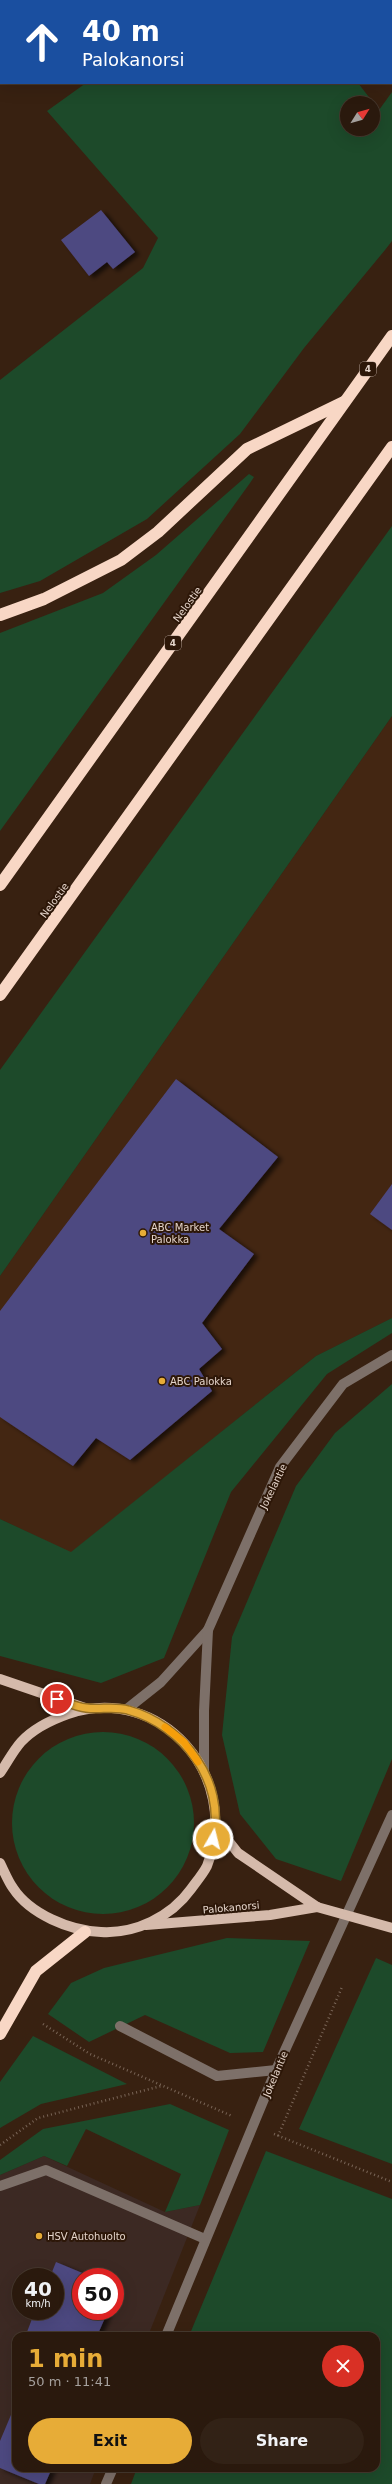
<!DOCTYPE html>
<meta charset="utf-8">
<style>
:root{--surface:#2a190d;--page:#322216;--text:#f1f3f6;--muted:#a5a09d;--line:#46382e;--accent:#e7ac37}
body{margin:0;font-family:"DejaVu Sans",sans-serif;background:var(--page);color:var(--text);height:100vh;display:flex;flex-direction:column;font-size:15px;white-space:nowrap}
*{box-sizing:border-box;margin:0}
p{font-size:13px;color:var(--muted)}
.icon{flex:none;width:22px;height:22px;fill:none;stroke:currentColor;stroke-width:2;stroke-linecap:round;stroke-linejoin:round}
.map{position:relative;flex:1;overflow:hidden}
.details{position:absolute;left:12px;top:2332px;width:368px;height:140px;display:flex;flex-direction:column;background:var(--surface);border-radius:12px;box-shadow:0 4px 16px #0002,0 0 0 1px var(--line)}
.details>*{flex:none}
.banner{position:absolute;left:0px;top:0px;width:392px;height:84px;box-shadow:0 4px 16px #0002,0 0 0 1px var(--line);background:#1a4fa0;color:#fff;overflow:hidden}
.needle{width:26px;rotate:53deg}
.tools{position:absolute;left:340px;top:96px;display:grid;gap:8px}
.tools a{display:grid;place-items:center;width:40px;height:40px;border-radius:50%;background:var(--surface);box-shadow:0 4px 16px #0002,0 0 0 1px var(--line);font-size:20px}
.speed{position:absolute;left:12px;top:2268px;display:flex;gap:8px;font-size:20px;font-weight:700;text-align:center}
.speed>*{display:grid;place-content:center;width:52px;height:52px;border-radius:50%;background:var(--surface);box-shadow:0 4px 16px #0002,0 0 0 1px var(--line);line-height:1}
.speed small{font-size:10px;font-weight:400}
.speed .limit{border:6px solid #d22;background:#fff;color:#111}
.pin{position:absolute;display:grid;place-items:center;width:34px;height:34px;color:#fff;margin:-17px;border:2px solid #fff;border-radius:50%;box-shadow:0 1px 4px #0007}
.me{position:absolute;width:44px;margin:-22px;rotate:8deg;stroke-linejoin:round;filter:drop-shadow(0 0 3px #0008)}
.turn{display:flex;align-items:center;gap:14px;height:84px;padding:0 16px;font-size:18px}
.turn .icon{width:52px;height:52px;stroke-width:2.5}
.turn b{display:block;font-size:28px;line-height:34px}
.round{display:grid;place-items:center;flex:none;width:42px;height:42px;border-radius:21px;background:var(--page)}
.overview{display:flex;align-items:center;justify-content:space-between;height:68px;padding:0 16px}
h1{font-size:24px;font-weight:600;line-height:30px;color:var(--accent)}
.primary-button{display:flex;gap:8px;margin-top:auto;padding:8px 16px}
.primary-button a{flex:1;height:46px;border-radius:24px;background:var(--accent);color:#111;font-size:16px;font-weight:600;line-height:46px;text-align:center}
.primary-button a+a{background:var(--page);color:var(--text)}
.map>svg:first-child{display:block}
</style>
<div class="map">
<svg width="392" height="2484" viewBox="0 0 392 2484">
<defs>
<filter id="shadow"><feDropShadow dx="4.5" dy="2.5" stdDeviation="2" flood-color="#0009"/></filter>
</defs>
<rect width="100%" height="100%" fill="#382111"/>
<polygon fill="#432612" points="392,716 392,1318 316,1356 71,1553 0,1519 0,1276"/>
<path fill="#3c2923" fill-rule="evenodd" d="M44 2156 165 2212 200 2205 148 2336H16V2468H96L90 2484H0V2175ZM21 2277H55V2311H21ZM81 2277H115V2311H81Z"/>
<g fill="#1d4a2a" fill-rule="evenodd">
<path d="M86 83H358L379 110 392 92V241L385 250 304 348 240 434 147 519 40 581 0 593V380L143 268 158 238 47 111ZM347 103H373V129H347Z"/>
<polygon points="249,474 254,477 250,483 0,831 0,633 103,593 156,555"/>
<polygon points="392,526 392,716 0,1276 0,1070"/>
<polygon points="392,1318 392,1333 327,1374 231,1492 164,1658 101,1683 0,1656 0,1519 71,1552 316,1356"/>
<polygon points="392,1384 392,1759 341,1881 276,1859 240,1814 222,1735 232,1637 296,1486 335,1433"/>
<circle cx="103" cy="1823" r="91"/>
<polygon points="227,1938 310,1941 263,2052 230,2053 145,2015 89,2042 48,2014 71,1983 104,1968"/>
<polygon points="376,1958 392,1965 392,2164 299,2129"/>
<polygon points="33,2036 127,2084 41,2104 0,2128 0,2082"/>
<polygon points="170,2104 229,2130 200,2205 165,2212 181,2174 86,2129 67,2166 44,2156 0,2175 0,2160 43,2129"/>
<polygon points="266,2151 392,2199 392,2484 131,2484 137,2468 376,2468 376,2336 189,2336"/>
</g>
<g fill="#4e4881" filter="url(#shadow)">
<polygon points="101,210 135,252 113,269 107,262 89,276 61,240"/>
<polygon points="176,1079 278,1157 219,1229 254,1254 202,1323 222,1349 199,1369 212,1391 130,1460 96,1438 73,1466 0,1417 0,1311"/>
<polygon points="392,1184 392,1230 370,1214"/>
<polygon points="56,2262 92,2277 81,2277 81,2311 108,2311 97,2336 38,2336 27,2332 35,2311 55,2311 55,2277 50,2277"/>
<polygon points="16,2403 16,2468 52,2468 45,2484 39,2484 0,2468 0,2441"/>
</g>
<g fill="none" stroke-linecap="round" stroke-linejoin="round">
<g stroke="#796557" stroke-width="2.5" stroke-dasharray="1 3" stroke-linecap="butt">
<polyline points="43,2024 90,2054 232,2116"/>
<polyline points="274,2134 392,2182"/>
<polyline points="278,2136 342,1987"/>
<polyline points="0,2145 38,2118 161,2086"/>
</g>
<g stroke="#7d7069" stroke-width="10">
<polyline points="127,1709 161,1682 208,1630 280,1467 343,1384 392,1355"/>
<polyline points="204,1770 204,1711 208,1630"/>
<polyline points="120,2026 217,2076 276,2070"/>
<polyline points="0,2186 46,2170 205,2239"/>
<polyline points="166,2336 276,2070 392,1815"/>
<polyline points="106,2484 113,2468"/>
</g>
<g stroke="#d5baab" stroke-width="10">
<polyline points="0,1679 85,1708"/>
<path d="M0 1773C7 1763 13 1751 21 1742 33 1729 51 1720 68 1714 161 1683 242 1776 207 1866 203 1874 196 1882 191 1889 171 1917 135 1934 101 1932 70 1931 30 1914 13 1888 8 1881 4 1871 0 1863"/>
<polyline points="216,1825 238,1853 317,1907"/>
<polyline points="146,1925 270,1915 317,1907"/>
</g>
<g stroke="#f8d7c5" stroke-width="12">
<polyline points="0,615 44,599 121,560 158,532 247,449 344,402"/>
<polyline points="0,885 392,336"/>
<polyline points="0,995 392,447"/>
<polyline points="0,2034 36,1971 85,1932"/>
</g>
<polyline stroke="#d5baab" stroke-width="10" points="317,1907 392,1928"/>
</g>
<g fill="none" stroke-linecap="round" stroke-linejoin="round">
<defs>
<path id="route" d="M57 1699C66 1702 76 1707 86 1708 99 1710 115 1706 128 1710 183 1725 226 1781 213 1839"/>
</defs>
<use href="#route" stroke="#967024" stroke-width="10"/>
<use href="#route" stroke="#e7ac37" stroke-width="7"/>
<polyline stroke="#f59e0b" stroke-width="7" points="165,1727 184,1742 198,1762"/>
</g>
<g fill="#e7ac37" stroke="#2d1708" stroke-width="1.5">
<circle cx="143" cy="1233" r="4"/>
<circle cx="162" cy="1381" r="4"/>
<circle cx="39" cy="2236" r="4"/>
</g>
<g text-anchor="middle" stroke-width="4" stroke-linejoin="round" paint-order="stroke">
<g fill="#2d1708" stroke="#ad9b90" stroke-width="1">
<rect x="360" y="362" width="16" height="14" rx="3"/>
<rect x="165" y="636" width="16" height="14" rx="3"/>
</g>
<g font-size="9" font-weight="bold" fill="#e4d4ca">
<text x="368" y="372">4</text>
<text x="173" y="646">4</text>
</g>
<g font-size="10" fill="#e4d4ca" stroke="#2d1708">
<text transform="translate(187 604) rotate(-54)" y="4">Nelostie</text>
<text transform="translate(54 900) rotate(-54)" y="4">Nelostie</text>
<text transform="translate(273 1486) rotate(-64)" y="4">Jokelantie</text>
<text transform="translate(231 1907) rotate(-5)" y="4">Palokanorsi</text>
<text transform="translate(275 2074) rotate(-67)" y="4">Jokelantie</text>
</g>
<g font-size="10" fill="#e4d4ca" stroke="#2d1708" text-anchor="start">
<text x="151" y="1231">ABC Market<tspan x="151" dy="12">Palokka</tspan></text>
<text x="170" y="1385">ABC Palokka</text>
<text x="47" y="2240">HSV Autohuolto</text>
</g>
</g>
</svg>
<div class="tools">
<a><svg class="needle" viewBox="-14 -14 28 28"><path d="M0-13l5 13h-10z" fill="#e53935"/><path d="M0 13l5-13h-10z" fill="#a5a09d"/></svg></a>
</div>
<div class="speed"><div>40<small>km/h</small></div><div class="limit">50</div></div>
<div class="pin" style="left:57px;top:1699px;background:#d93025"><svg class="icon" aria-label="arrive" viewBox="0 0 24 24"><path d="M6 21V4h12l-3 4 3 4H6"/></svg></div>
<svg class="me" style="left:213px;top:1839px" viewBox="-20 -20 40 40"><circle r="17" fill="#e7ac37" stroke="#fff" stroke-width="3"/><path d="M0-11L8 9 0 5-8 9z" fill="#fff"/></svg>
<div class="banner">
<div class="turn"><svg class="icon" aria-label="ahead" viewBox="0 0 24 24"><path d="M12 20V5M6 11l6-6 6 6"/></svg><div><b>40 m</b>Palokanorsi</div></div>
</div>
<section class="details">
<div class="overview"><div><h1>1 min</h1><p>50 m · 11:41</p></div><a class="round" style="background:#d93025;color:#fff"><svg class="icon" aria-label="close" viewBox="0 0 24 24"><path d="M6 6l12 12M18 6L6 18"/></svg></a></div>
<div class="primary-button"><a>Exit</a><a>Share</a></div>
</section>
</div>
